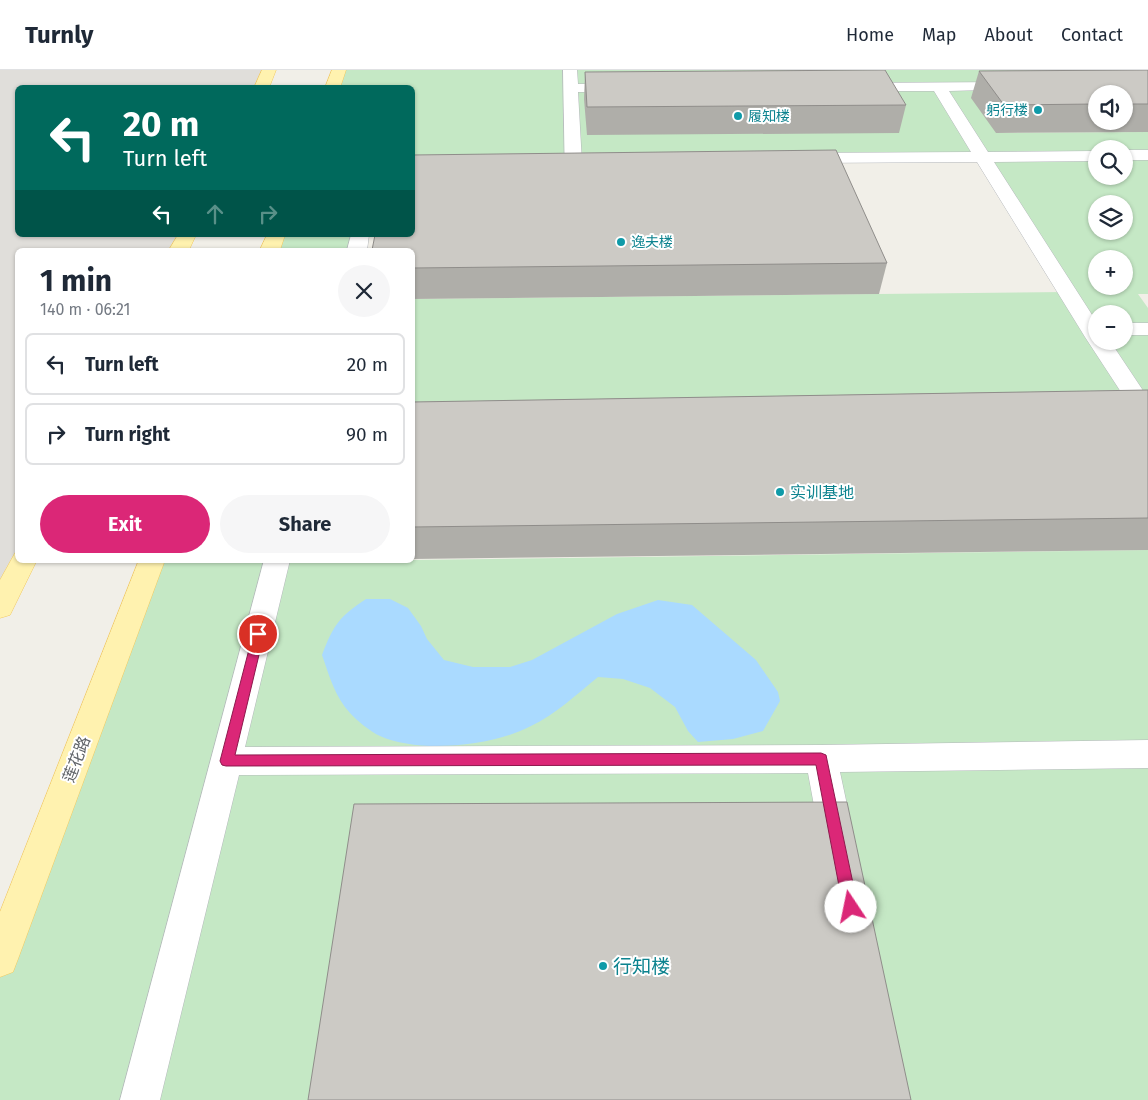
<!DOCTYPE html>
<meta charset="utf-8">
<style>
:root{--surface:#fff;--page:#f6f6f7;--text:#1f2937;--muted:#747a83;--line:#e0e1e3;--accent:#db2777}
body{margin:0;font-family:"Fira Sans","Noto Sans SC",sans-serif;background:var(--page);color:var(--text);height:100vh;display:flex;flex-direction:column;font-size:19px;white-space:nowrap}
*{box-sizing:border-box;margin:0}
p{font-size:16px;color:var(--muted)}
.icon{flex:none;width:28px;height:28px;fill:none;stroke:currentColor;stroke-width:2;stroke-linecap:round;stroke-linejoin:round}
.map{position:relative;flex:1;overflow:hidden}
.sheet{position:absolute;left:15px;top:178px;width:400px;height:315px;display:flex;flex-direction:column;background:var(--surface);border-radius:8px;box-shadow:0 1px 4px #0004}
.sheet>*{flex:none}
.guide{position:absolute;left:15px;top:15px;width:400px;height:152px;border-radius:8px;box-shadow:0 1px 4px #0004;background:#00695c;color:#fff;overflow:hidden}
.fabs{position:absolute;left:1088px;top:15px;display:grid;gap:10px}
.fabs a{display:grid;place-items:center;width:45px;height:45px;border-radius:50%;background:var(--surface);box-shadow:0 1px 4px #0004;font-size:25px}
.pin{position:absolute;display:grid;place-items:center;width:42px;height:42px;color:#fff;margin:-21px;border:2px solid #fff;border-radius:50%;box-shadow:0 1px 5px #0007}
.me{position:absolute;width:55px;margin:-28px;rotate:349deg;stroke-linejoin:round;filter:drop-shadow(0 0 4px #0008)}
.turn{display:flex;align-items:center;gap:18px;height:105px;padding:0 25px;font-size:22px}
.turn .icon{width:65px;height:65px;stroke-width:2.5}
.turn b{display:block;font-size:35px;line-height:42px}
.lanes{display:flex;align-items:center;height:48px;padding:0 25px;background:#0003;justify-content:center;gap:25px;direction:ltr}
.lanes .off{opacity:.35}
.round{display:grid;place-items:center;flex:none;width:52px;height:52px;border-radius:26px;background:var(--page)}
.summary{display:flex;align-items:center;justify-content:space-between;height:85px;padding:0 25px}
h1{font-size:30px;font-weight:700;line-height:38px}
.cta{display:flex;gap:10px;margin-top:auto;padding:10px 25px}
.cta a{flex:1;height:58px;border-radius:30px;background:var(--accent);color:#fff;font-size:20px;font-weight:700;line-height:58px;text-align:center}
.cta a+a{background:var(--page);color:var(--text)}
ul{padding:0;list-style:none}
li{display:flex;align-items:center;gap:15px;height:62px;margin:0 10px 8px;padding:0 15px;border:2px solid var(--line);border-radius:8px}
li div{flex:1}
li b{display:block;font-size:19px}
li em{font-style:normal}
header{display:flex;align-items:center;gap:30px;box-sizing:border-box;height:70px;padding:0 25px;background:var(--surface);border-bottom:1px solid var(--line)}
header strong{font-size:24px}
nav{display:flex;gap:28px;margin-inline-start:auto;font-size:18px}
.map>svg:first-child{display:block}
</style>
<header>
<strong>Turnly</strong>
<nav><a>Home</a><a>Map</a><a>About</a><a>Contact</a></nav>
</header>
<div class="map">
<svg width="1148" height="1030" viewBox="0 0 1148 1030">
<rect width="100%" height="100%" fill="#f1efe8"/>
<polygon fill="#e0deda" points="0,0 269,0 261,17 18,18 18,165 187,165 179,180 18,180 18,490 0,537"/>
<g fill="#c5e8c5" fill-rule="evenodd">
<path d="M339 0H1148V27L1124 24 1112 16 996 63 1148 62V224H1138L1148 238V351L413 364V229L1067 222 982 87 822 88 413 113 412 18H332ZM1096 79H1124V106H1096ZM1096 134H1124V161H1096ZM1096 189H1124V216H1096ZM1096 244H1124V271H1096Z"/>
<polygon points="276,165 361,165 357,180 271,180"/>
<polygon points="1148,480 1148,1030 0,1030 0,889 152,490 412,490"/>
</g>
<path fill="#aadaff" d="M366 529H390L408 538 421 556 427 569 444 590 473 597H510L532 590 617 544 658 530 692 535 756 590 778 622 780 631 763 661 733 669 698 672 688 661 675 637 650 618 623 609 598 607C577 624 556 644 531 656 493 676 420 684 380 666 371 662 356 650 350 643 335 627 329 605 322 585 334 554 339 547 366 529Z"/>
<g fill="none" stroke-linecap="round" stroke-linejoin="round">
<defs>
<g id="minor">
<polygon points="563,0 577,0 578,14 622,14 627,15 629,18 627,21 622,22 578,22 583,111 580,115 574,116 568,115 565,111"/>
<polygon points="1012,12 1017,13 1019,16 1017,19 949,21 988,82 1096,81 1096,91 994,92 1096,251 1096,271 1110,271 1148,328 1148,352 1140,350 1136,345 1085,267 977,92 801,93 795,92 793,88 795,84 801,83 971,82 934,21 857,21 852,20 850,17 852,14 857,13"/>
<rect x="1124" y="80" width="24" height="10"/>
<polygon points="351,165 369,165 367,180 347,180"/>
<rect x="1124" y="253" width="24" height="12"/>
<polygon points="264,490 290,490 245,677 821,675 1148,670 1148,698 840,702 854,768 849,779 837,784 825,779 820,768 808,703 239,705 160,1030 120,1030"/>
</g>
<g id="primary">
<polygon points="262,0 276,0 269,18 254,18"/>
<polygon points="332,0 346,0 340,18 325,18"/>
<polygon points="178,165 196,165 189,180 169,180"/>
<polygon points="267,165 285,165 280,180 260,180"/>
<polygon points="18,482 18,490 37,490 10,545 0,548 0,510 15,483"/>
<polygon points="139,490 165,490 18,889 13,902 0,907 0,842"/>
</g>
</defs>
<use href="#minor" stroke="#b5b8bc" stroke-width="1"/>
<use href="#primary" stroke="#f2c960" stroke-width="1"/>
<use href="#minor" fill="#fff" fill-rule="evenodd"/>
<use href="#primary" fill="#fff2af" fill-rule="evenodd"/>
</g>
<g fill="#afaea9" fill-rule="evenodd">
<path d="M1148 0V62L996 63 971 28 979 1ZM1096 24H1124V51H1096Z"/>
<polygon points="585,2 906,35 899,63 587,65 584,29"/>
<polygon points="412,180 887,193 879,224 412,229"/>
<polygon points="1148,320 1148,480 412,489 412,332"/>
<polygon points="276,490 349,490 277,491"/>
</g>
<g fill="#cccac5" stroke="#8f8d8a">
<polygon points="885,0 906,35 587,37 585,2"/>
<polygon points="1148,0 1148,34 1124,34 1124,24 1096,24 1096,34 1004,35 979,1"/>
<polygon points="836,80 887,193 412,198 412,180 372,180 375,165 412,165 412,85"/>
<polygon points="1148,320 1148,448 412,457 412,332"/>
<polygon points="847,732 911,1030 308,1030 354,734"/>
</g>
<polygon fill="#db2777" stroke="#8e194d" points="258,559 263,560 264,564 235,685 821,683 826,685 858,837 856,842 851,844 846,842 843,837 816,695 226,696 222,695 220,691 253,564 254,560"/>
<g fill="#0f9aa8" stroke="#fff" stroke-width="2">
<circle cx="1038" cy="40" r="5"/>
<circle cx="738" cy="46" r="5"/>
<circle cx="621" cy="172" r="5"/>
<circle cx="780" cy="422" r="5"/>
<circle cx="603" cy="896" r="5"/>
</g>
<g text-anchor="middle" stroke-width="4" stroke-linejoin="round" paint-order="stroke">
<g font-size="14" fill="#0d838f" stroke="#fff" text-anchor="start">
<text x="1028" y="45" text-anchor="end">躬行楼</text>
<text x="748" y="51">履知楼</text>
<text x="631" y="177">逸夫楼</text>
</g>
<g font-size="16" fill="#0d838f" stroke="#fff" text-anchor="start">
<text x="790" y="428">实训基地</text>
</g>
<g font-size="16" fill="#5f6368" stroke="#fff">
<text transform="translate(76 689) rotate(-69)" y="6">莲花路</text>
</g>
<g font-size="19" fill="#0d838f" stroke="#fff" text-anchor="start">
<text x="613" y="903">行知楼</text>
</g>
</g>
</svg>
<div class="fabs">
<a><svg class="icon" aria-label="sound" viewBox="0 0 24 24"><path d="M4 9h4l5-4v14l-5-4H4zM17 9q2 3 0 6"/></svg></a>
<a><svg class="icon" aria-label="search" viewBox="0 0 24 24"><circle cx="10" cy="10" r="6"/><path d="M15 15l6 6"/></svg></a>
<a><svg class="icon" aria-label="layers" viewBox="0 0 24 24"><path d="M12 4l9 5-9 5-9-5zM3 14l9 5 9-5"/></svg></a>
<a>+</a>
<a>−</a>
</div>
<div class="pin" style="left:258px;top:564px;background:#d93025"><svg class="icon" aria-label="arrive" viewBox="0 0 24 24"><path d="M6 21V4h12l-3 4 3 4H6"/></svg></div>
<svg class="me" style="left:851px;top:837px" viewBox="-20 -20 40 40"><circle r="19" fill="#fff"/><path d="M0-13L10 11 0 6-10 11z" fill="#db2777"/></svg>
<div class="guide">
<div class="turn"><svg class="icon" aria-label="left" viewBox="0 0 24 24"><path d="M17 20v-9H6M10 6l-5 5 5 5"/></svg><div><b>20 m</b>Turn left</div></div>
<div class="lanes"><svg class="icon" aria-label="left" viewBox="0 0 24 24"><path d="M17 20v-9H6M10 6l-5 5 5 5"/></svg><svg class="icon off" aria-label="ahead" viewBox="0 0 24 24"><path d="M12 20V5M6 11l6-6 6 6"/></svg><svg class="icon off" aria-label="right" viewBox="0 0 24 24"><path d="M7 20v-9h11M14 6l5 5-5 5"/></svg></div>
</div>
<section class="sheet">
<div class="summary"><div><h1>1 min</h1><p>140 m · 06:21</p></div><a class="round"><svg class="icon" aria-label="close" viewBox="0 0 24 24"><path d="M6 6l12 12M18 6L6 18"/></svg></a></div>
<ul>
<li><svg class="icon" aria-label="left" viewBox="0 0 24 24"><path d="M17 20v-9H6M10 6l-5 5 5 5"/></svg><div><b>Turn left</b></div><em>20 m</em></li>
<li><svg class="icon" aria-label="right" viewBox="0 0 24 24"><path d="M7 20v-9h11M14 6l5 5-5 5"/></svg><div><b>Turn right</b></div><em>90 m</em></li>
</ul>
<div class="cta"><a>Exit</a><a>Share</a></div>
</section>
</div>
